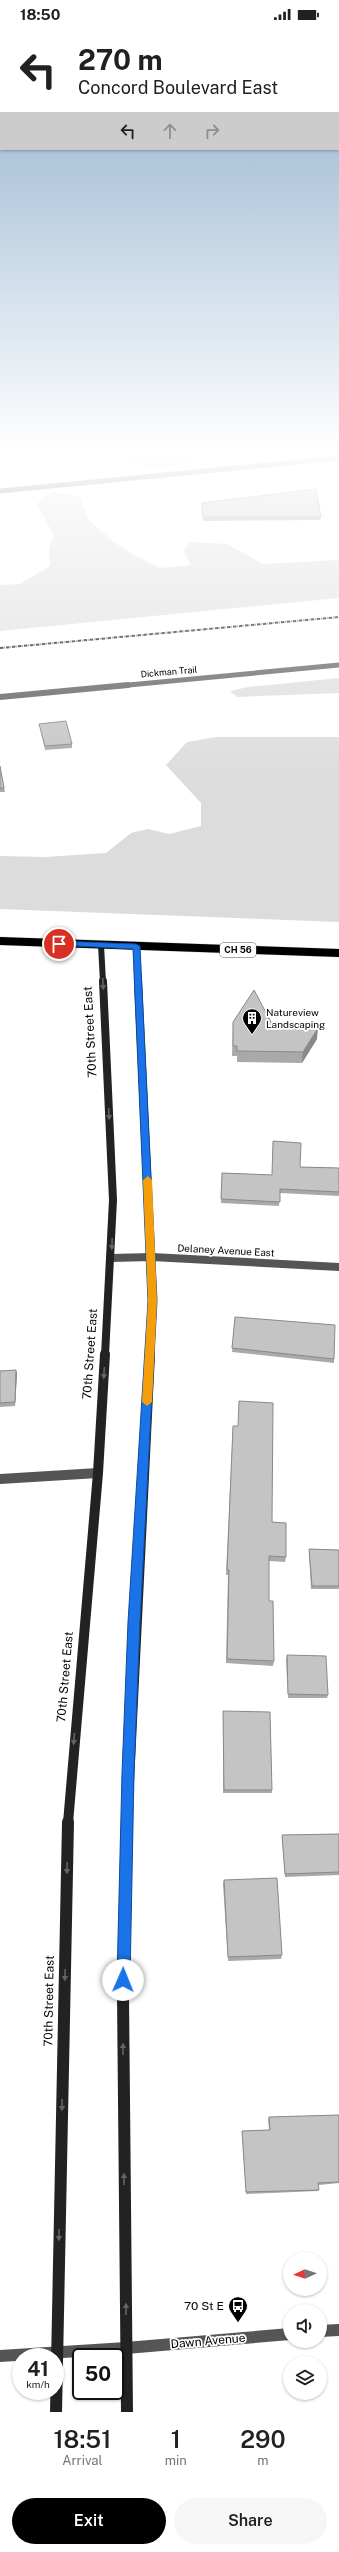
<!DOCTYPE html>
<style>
:root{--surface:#fff;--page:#f6f6f6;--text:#202124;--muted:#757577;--accent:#000}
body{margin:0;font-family:"Public Sans",sans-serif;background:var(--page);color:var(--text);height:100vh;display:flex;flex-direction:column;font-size:15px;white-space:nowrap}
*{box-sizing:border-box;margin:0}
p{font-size:13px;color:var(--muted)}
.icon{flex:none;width:22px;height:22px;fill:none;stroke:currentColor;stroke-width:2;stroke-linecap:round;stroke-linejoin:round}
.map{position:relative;height:2384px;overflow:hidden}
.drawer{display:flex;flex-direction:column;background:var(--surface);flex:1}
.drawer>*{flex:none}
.top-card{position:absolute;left:0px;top:0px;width:339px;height:122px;box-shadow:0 1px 3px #0004;background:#fff;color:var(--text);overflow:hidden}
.needle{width:26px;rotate:267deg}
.tools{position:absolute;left:283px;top:2224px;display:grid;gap:8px}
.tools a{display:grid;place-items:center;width:44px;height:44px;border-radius:50%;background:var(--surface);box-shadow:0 1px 3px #0004;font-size:20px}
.speed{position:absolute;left:12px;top:2320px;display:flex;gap:8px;font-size:20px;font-weight:700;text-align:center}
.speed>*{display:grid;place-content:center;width:52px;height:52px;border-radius:50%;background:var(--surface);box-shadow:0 1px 3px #0004;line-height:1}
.speed small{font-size:10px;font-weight:400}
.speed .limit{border:2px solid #111;border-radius:6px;background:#fff;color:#111}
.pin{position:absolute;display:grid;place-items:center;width:34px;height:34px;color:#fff;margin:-17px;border:2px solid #fff;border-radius:50%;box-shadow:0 1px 4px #0007}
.me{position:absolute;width:44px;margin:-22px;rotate:1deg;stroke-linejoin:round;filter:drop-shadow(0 0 3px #0008)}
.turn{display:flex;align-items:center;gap:14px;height:84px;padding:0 12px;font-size:18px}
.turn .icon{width:52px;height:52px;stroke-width:2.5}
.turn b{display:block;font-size:28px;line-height:34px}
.lanes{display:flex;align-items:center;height:38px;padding:0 12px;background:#0003;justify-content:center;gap:20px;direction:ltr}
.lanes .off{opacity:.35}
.eta{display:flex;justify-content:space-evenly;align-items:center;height:68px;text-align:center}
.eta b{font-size:24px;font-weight:600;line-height:28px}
.cta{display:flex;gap:8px;margin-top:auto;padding:8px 12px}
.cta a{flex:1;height:46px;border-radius:24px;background:var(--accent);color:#fff;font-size:16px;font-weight:600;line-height:46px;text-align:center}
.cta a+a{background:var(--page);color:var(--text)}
.status{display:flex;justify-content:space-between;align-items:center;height:28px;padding:0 20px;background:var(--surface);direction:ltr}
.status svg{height:11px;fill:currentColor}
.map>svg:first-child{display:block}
</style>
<div class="status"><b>18:50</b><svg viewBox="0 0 49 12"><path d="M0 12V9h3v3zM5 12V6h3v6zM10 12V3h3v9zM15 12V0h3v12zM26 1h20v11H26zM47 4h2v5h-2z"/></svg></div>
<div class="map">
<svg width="339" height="2384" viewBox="0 0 339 2384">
<rect width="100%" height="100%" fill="#fff"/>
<g fill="#dcdcdc">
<path d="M130 422H185L192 431C171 442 152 442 130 435Z"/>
<polygon points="53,464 80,469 89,492 114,514 134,527 160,540 191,537 183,522 190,514 227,516 263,536 339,532 339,570 0,603 0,557 20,556 50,538 49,520 54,508 37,476 43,469"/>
<polygon points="339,650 339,665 237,669 230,663 248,659"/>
<polygon points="216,709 339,709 339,894 0,881 0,828 45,829 106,825 131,805 148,801 169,806 201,798 201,775 166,737 187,714"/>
</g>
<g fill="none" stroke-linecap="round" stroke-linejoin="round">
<defs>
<polyline id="primary" points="0,913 339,925"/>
</defs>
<use href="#primary" stroke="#dbdbdb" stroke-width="9"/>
<polyline stroke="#555" stroke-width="5" points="0,463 339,430"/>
<polyline stroke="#555" stroke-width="8" points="111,1230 152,1229 339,1239"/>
<polyline stroke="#555" stroke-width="10" points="0,1451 98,1445"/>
<g stroke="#555" stroke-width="12">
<polyline points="320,2303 339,2302"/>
<polyline points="126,2320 290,2306"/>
</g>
<polyline stroke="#555" stroke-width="5" points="118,658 339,637"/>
<polyline stroke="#555" stroke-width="6" points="0,669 128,657"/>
<polyline stroke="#555" stroke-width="12" points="0,2328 126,2320"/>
<g stroke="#222" stroke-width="6">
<polyline points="101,917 103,954"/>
<polyline points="136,918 138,954"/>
</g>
<g stroke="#222" stroke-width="8">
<polyline points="103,953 113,1172 105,1327"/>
<polyline points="138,953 153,1273 150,1327"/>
</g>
<g stroke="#222" stroke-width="10">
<polyline points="68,1795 98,1445 105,1326"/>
<polyline points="127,1795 150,1326"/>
</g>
<g stroke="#222" stroke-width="12">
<polyline points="127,1794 123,1968 127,2384"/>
<polyline points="56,2384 68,1794"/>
</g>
<use href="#primary" stroke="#000" stroke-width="8"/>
<polyline stroke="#000" stroke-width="2" stroke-dasharray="3.5 1 0.5 1" stroke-linecap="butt" points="0,620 339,589"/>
</g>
<g fill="#a9a9a9">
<rect x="0" y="422" width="2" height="7"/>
<polygon points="202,475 321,489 320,492 203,493"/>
<polygon points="39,696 72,716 72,720 45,722 40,700"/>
<polygon points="0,738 5,764 0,764"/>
<polygon points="233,994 272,996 317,1011 302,1035 237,1034 237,1028 232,1028"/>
<polygon points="300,1139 339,1140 339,1168 280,1165 279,1178 221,1175 222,1145 272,1147"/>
<polygon points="235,1289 334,1331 334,1335 232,1324"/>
<polygon points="16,1342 17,1346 15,1378 0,1379 0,1343"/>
<polygon points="233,1398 272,1494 286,1529 285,1534 269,1533 269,1573 274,1633 273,1638 226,1635 228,1547 226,1547"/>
<polygon points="309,1521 339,1522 339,1561 311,1561 309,1525"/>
<polygon points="287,1627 328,1667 327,1670 288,1670 286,1631"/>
<polygon points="223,1686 272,1762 272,1765 223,1765"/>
<polygon points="339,1806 339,1847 285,1849 282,1810 282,1807"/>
<polygon points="224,1852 282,1927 281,1931 228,1933 223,1856"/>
<polygon points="339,2087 339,2155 319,2157 319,2162 318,2163 246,2166 242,2105 242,2103 269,2102 268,2091 269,2089"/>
</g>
<g fill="#898989">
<polygon points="318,1000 317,1011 302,1035 303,1024"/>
<polygon points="16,1342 17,1346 15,1378 15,1374"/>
</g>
<g fill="#c4c4c4" stroke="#898989">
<polygon points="316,461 321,489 203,489 202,475"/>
<polygon points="66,693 72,716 45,718 39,696"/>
<polygon points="0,738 4,760 0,760"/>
<polygon points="254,962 272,996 318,1000 303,1024 237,1023 237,1018 233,1018 233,994"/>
<polygon points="273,1113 301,1115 300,1139 339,1140 339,1164 280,1161 280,1174 221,1171 222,1145 272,1147"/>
<polygon points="235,1289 335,1297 334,1331 232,1320"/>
<polygon points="16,1342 15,1374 0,1375 0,1343"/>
<polygon points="239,1373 273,1375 272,1494 286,1495 286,1529 269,1528 269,1573 273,1573 274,1633 227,1631 229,1542 227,1542 233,1398 238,1398"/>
<polygon points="309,1521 339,1522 339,1558 312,1558"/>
<polygon points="287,1627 326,1628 328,1667 288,1666"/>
<polygon points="223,1683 270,1684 272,1762 224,1762"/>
<polygon points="339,1806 339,1844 285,1846 282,1807"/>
<polygon points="277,1850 282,1927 228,1929 224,1852"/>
<polygon points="339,2087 339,2154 318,2155 319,2162 246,2164 242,2103 270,2102 269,2089"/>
</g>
<defs><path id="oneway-solid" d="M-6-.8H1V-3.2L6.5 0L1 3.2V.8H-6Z"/></defs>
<g fill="#646464">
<use href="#oneway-solid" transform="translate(103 956) rotate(87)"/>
<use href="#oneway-solid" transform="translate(109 1086) rotate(87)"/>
<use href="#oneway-solid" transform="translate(112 1216) rotate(92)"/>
<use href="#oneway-solid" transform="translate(104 1345) rotate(94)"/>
<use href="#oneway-solid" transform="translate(74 1711) rotate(95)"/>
<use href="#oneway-solid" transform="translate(67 1840) rotate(91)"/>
<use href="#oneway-solid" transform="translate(65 1947) rotate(91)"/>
<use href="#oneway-solid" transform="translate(123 2021) rotate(-90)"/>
<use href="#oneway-solid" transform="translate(62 2077) rotate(91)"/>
<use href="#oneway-solid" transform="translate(124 2151) rotate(-90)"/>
<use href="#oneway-solid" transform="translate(59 2207) rotate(91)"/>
<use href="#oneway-solid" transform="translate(126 2281) rotate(-90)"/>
</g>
<linearGradient id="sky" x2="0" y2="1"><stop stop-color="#8cadcc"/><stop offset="0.56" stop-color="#fff"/><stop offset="1" stop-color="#fff" stop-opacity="0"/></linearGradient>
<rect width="339" height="756" fill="url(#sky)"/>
<polygon fill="#1a73e8" stroke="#114b97" points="59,913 136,916 140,918 157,1273 140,1594 134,1745 130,1952 128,1957 123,1959 119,1957 117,1952 122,1745 128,1594 148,1273 133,921 57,917 55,916"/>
<polygon fill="#f59e0b" points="148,1148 152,1152 157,1273 152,1374 147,1378 142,1374 148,1273 143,1152"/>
<defs>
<symbol id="building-pin" viewBox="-11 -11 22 30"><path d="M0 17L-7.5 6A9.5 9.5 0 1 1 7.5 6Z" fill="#000" stroke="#fff"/><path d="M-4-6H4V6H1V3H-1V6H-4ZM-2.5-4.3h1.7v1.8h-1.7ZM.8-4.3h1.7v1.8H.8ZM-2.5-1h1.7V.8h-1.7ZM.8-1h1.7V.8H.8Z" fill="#fff"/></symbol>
<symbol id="bus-pin" viewBox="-11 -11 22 30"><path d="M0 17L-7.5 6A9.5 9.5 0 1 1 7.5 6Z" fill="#000" stroke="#fff"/><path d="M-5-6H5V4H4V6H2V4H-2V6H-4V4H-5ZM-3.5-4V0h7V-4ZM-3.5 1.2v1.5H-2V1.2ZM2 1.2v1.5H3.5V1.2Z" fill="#fff"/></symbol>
</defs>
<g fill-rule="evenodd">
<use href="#building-pin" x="241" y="979" width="22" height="30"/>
<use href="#bus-pin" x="227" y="2267" width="22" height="30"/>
</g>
<g text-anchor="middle" stroke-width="3.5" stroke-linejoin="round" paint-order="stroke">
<g font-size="9" fill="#000" stroke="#fff">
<text transform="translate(169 644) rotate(-5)" y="3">Dickman Trail</text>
</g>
<rect fill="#fff" stroke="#4c4c4c" stroke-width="1" x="220" y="915" width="36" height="14" rx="3"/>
<g font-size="9" font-weight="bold" fill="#000">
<text x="238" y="925">CH 56</text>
</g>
<g font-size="10" fill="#000" stroke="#fff" text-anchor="start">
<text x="266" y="988">Natureview<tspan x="266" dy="12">Landscaping</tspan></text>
</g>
<g font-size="10" fill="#000" stroke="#fff">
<text transform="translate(226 1222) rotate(3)" y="4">Delaney Avenue East</text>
</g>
<g font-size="12" fill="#000" stroke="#fff">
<text transform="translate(90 1004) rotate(-93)" y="4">70th Street East</text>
<text transform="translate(90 1326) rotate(-86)" y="4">70th Street East</text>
<text transform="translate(65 1649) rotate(-85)" y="4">70th Street East</text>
<text transform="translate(49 1973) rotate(-89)" y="4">70th Street East</text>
<text transform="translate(208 2313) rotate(-5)" y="4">Dawn Avenue</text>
</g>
<g font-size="12" fill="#000" stroke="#fff" text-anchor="end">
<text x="224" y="2282">70 St E</text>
</g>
</g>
</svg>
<div class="tools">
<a><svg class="needle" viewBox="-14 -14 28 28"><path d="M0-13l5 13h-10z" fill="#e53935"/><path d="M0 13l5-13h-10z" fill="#757577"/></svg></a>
<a><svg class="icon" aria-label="sound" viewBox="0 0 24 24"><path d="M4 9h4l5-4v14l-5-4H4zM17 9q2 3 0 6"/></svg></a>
<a><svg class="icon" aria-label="layers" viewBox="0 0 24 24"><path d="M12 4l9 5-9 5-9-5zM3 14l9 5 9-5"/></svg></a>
</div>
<div class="speed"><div>41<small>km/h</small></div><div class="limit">50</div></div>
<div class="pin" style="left:59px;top:916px;background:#d93025"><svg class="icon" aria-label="arrive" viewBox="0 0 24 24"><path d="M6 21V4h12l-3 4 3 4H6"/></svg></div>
<svg class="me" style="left:123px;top:1952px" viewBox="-20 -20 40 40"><circle r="19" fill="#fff"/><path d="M0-13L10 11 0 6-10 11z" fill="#1a73e8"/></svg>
<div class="top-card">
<div class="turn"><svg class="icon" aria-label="left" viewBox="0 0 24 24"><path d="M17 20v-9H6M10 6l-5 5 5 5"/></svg><div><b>270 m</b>Concord Boulevard East</div></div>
<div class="lanes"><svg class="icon" aria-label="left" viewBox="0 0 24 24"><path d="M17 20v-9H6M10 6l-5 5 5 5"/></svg><svg class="icon off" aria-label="ahead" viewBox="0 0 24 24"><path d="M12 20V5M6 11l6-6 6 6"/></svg><svg class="icon off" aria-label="right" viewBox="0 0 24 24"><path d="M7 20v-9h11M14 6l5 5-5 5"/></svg></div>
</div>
</div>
<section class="drawer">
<div class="eta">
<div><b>18:51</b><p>Arrival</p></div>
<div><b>1</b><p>min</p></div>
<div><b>290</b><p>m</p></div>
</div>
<div class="cta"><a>Exit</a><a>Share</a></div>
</section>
